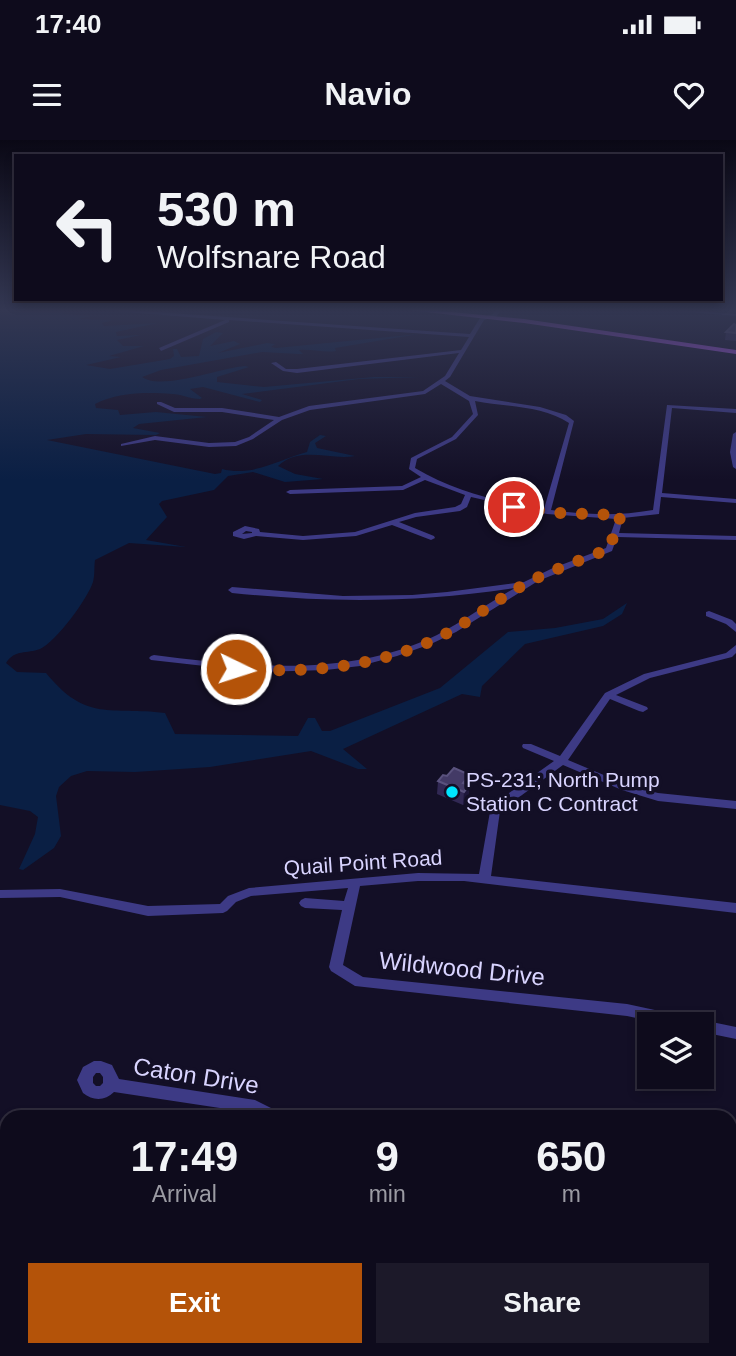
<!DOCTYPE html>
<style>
:root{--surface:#0e0b1c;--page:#1c1929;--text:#f1f3f6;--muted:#9b9ba3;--line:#2e2b3b;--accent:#b45309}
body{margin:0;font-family:Helvetica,sans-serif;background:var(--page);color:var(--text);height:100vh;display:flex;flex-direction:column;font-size:26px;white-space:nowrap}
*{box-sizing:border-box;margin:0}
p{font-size:23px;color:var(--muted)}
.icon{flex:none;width:38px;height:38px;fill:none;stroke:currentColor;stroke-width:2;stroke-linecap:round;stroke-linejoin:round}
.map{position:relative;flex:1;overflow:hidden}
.panel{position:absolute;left:0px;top:970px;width:737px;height:247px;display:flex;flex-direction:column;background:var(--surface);border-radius:21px 21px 0 0;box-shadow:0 4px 10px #0003,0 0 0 2px var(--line)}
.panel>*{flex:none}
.top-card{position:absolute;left:14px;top:14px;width:709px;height:147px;border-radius:0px;box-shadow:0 4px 10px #0003,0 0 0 2px var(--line);background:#0e0b1c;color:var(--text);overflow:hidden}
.tools{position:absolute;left:637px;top:872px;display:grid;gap:14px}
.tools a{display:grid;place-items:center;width:77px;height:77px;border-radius:0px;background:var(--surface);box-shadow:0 4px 10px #0003,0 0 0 2px var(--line);font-size:35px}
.pin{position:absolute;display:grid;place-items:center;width:60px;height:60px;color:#fff;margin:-30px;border:4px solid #fff;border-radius:50%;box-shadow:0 2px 7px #0007}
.me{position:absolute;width:77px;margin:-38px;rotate:94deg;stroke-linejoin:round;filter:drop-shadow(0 0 5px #0008)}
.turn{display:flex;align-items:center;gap:24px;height:147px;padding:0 28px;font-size:32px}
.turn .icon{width:91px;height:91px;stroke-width:2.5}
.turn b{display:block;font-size:49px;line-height:60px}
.eta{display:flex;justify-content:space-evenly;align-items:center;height:119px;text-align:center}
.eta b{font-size:42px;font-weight:700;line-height:49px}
.cta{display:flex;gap:14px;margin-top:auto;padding:14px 28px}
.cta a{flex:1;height:80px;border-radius:0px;background:var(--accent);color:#fff;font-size:28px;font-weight:700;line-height:80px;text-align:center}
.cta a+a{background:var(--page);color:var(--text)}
.status{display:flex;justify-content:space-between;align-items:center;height:49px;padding:0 35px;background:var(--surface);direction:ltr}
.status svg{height:19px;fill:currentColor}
header{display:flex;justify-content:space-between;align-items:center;height:91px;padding:0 28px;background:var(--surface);font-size:32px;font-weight:700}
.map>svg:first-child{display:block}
</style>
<div class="status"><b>17:40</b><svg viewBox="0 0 49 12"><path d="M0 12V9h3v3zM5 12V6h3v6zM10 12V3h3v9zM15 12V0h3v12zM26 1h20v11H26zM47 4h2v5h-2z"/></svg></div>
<header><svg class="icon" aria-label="menu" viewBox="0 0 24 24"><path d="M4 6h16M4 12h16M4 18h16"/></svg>Navio<svg class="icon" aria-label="heart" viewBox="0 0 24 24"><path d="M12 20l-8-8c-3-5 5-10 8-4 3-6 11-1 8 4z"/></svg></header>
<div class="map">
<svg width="736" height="1216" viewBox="0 0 736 1216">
<rect width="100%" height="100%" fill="#130f26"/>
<path fill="#0a1f44" d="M0 170H66L62 174 92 176 78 179 113 180 102 183 104 186 158 183 116 192 117 196 141 195 117 200 123 206H144L109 216 121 217 86 225 110 229 170 219 174 216 173 209H177L181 217 199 216 203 199 216 192 223 193 210 206 234 201 240 204 218 213 267 203 275 204 271 207 276 208 419 194 335 208 336 211C324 213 312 209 299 210L303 214H298L262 212 161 230 142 237C161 251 220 228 245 226L249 227 217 237V242L264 247 374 237H420L359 239 242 254 262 260 260 262 203 247 190 249 202 258 200 259C190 259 181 254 172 254 148 252 118 252 95 264L96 268 118 270 120 275 156 272 207 277 139 284 133 288 160 293 156 295 86 294 47 300 215 334 221 333 222 329C252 337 278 320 307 312L310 302 320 295 326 296 315 303 317 308 355 316C331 321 300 305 278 326L295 334 323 339 285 342 253 332 228 336 214 350 162 361 159 364 167 377 146 400 186 407 129 403 95 420C94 426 95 435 93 442 88 458 56 502 40 509 27 514 15 509 6 523L17 532 46 533C87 583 110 566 165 573L175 594 298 596 308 578H315L322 591H330L440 548 508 492 555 488 603 479 627 463 622 474 603 486 525 504 482 546 480 557 462 554 343 609 367 629H358L311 611 210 627 135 632 87 631 71 636 59 647 56 656 61 696 54 708 23 730 19 729 35 694 38 677 30 671 0 665Z"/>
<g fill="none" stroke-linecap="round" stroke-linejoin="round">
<g fill="#3d3a85" fill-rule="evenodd">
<path d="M102 170H127L470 194 480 178 493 174 496 170H500L497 176 484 180 450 237 445 241 470 256 540 267 566 275 574 281 551 370C586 375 619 376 653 370L667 265 736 269V273L672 268 662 353 736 359V363L661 357 659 374 623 378 619 393 736 396V400L617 397 612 411 538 441 456 492 431 504 397 516 360 526 326 530 259 532 151 520 149 518 151 516 154 515C249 527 348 538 437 495 464 481 488 463 515 448 416 463 331 463 232 453L228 450 232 447 343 456 412 455 447 452 524 442 553 428 606 408 616 379 547 374 471 357 467 367 460 371 416 377 399 382 434 396 435 398 431 400 392 385 356 396 303 400 256 396 244 399 233 396V392L245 386 259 389 260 392 303 396 355 392 415 373 455 367 461 364 465 355 425 340 403 350 290 354 286 352 290 350 402 346 421 337 409 329 411 318 452 297 473 274 469 261 441 244 425 254 310 270 282 280 253 299 236 306 209 307 155 300 121 306V304L155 296 209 303 235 302 249 297 274 280 222 272H174L157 264V262H161L175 268H222L279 277 309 266 423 251 445 236 459 213 297 233 283 231 271 223 276 222 286 229H297L461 210 469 197 229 180V182L161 211 159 208 225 180ZM475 261C505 267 542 265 569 283L544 369C499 362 455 352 415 328L417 319 456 299 478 275ZM246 391 252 392V393L242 394Z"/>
<polygon points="678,170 736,174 736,176 680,171"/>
<polygon points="736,292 736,329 733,327 730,312 733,294"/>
<polygon points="709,471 732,480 736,484 736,492 726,484 706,476 706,472"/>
<polygon points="736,505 736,513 732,517 650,538 616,555 647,567 648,569 643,572 639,571 610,559 568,620 630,646 658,653 736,661 736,669 658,661 622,650 563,625 500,671 491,736 736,763 736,773 464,741 418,741 360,746 343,825 363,837 627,864 692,878 698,882 702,880 736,887 736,899 702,892 702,884 664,884 627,876 355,846 331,831 329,827 342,770 305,768 301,766 299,763 301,760 305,758 344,761 348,748 251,756 236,762 227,771 223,773 148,776 60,757 0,758 0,750 60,749 148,766 220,764 228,756 249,748 418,733 479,734 491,666 554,621 523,608 522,606 523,604 531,604 560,616 605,553 644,534 726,513"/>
<path d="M94 921H101L112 925 119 939 255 960 277 971 280 976H258L253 973 114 952C105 961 93 961 83 953L77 940 83 927ZM96 933H100L103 937V943L100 946H96L93 943V937Z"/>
<polygon points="224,1209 242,1209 240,1216 222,1216"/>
<polygon points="474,1209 537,1209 540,1216 477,1216"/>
</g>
<polygon fill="#c25bff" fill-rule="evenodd" points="408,170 432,170 524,179 736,210 736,214 524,183"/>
</g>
<g fill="#312854">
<polygon points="736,185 736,201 725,200 726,192"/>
<polygon points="470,635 468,658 463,665 437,654 438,641 447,636"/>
</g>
<polygon fill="#1d163a" points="470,635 468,658 463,665 464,652 463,643"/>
<g fill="#433a66" stroke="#5a527e" stroke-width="2">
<polygon points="734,184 736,185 736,193 726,192"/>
<polygon points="454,628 470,635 463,643 469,645 464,652 438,641 443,635 447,636"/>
</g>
<linearGradient id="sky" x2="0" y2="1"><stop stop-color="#0a0815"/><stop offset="0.5" stop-color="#333752"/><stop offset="1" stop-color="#333752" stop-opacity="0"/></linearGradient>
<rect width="736" height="340" fill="url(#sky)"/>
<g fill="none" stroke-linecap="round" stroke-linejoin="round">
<path stroke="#b45309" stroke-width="12" stroke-dasharray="0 21.6" d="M236 529C302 533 367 529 429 502 463 487 493 462 525 444 551 430 582 420 609 409L621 375 561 373 514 367"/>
</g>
<circle fill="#00e5ff" stroke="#130f26" stroke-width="2.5" cx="452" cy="652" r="7"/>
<g text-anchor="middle" stroke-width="7" stroke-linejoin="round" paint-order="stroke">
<g font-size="21" fill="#d9d4ff" stroke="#130f26" text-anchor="start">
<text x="466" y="647">PS-231; North Pump<tspan x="466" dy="24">Station C Contract</tspan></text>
</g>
<g font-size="21" fill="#d9d4ff" stroke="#130f26">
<text transform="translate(363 723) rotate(-4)" y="7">Quail Point Road</text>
</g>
<g font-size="24" fill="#d9d4ff" stroke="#130f26">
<text transform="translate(462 829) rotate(6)" y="8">Wildwood Drive</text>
<text transform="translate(196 936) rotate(9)" y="8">Caton Drive</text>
</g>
</g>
</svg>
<div class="tools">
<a><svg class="icon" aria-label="layers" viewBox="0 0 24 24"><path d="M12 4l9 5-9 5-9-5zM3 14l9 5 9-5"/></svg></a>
</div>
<div class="pin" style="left:514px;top:367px;background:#d93025"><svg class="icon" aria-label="arrive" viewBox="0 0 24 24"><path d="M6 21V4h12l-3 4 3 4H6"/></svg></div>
<svg class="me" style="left:236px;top:529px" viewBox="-20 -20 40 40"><circle r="17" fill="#b45309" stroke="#fff" stroke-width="3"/><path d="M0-11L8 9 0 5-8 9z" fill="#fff"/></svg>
<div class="top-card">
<div class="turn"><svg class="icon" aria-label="left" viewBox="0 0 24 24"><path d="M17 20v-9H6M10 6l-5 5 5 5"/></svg><div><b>530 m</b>Wolfsnare Road</div></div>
</div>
<section class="panel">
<div class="eta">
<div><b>17:49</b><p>Arrival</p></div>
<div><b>9</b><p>min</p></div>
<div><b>650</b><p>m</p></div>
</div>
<div class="cta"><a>Exit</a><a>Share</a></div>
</section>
</div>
